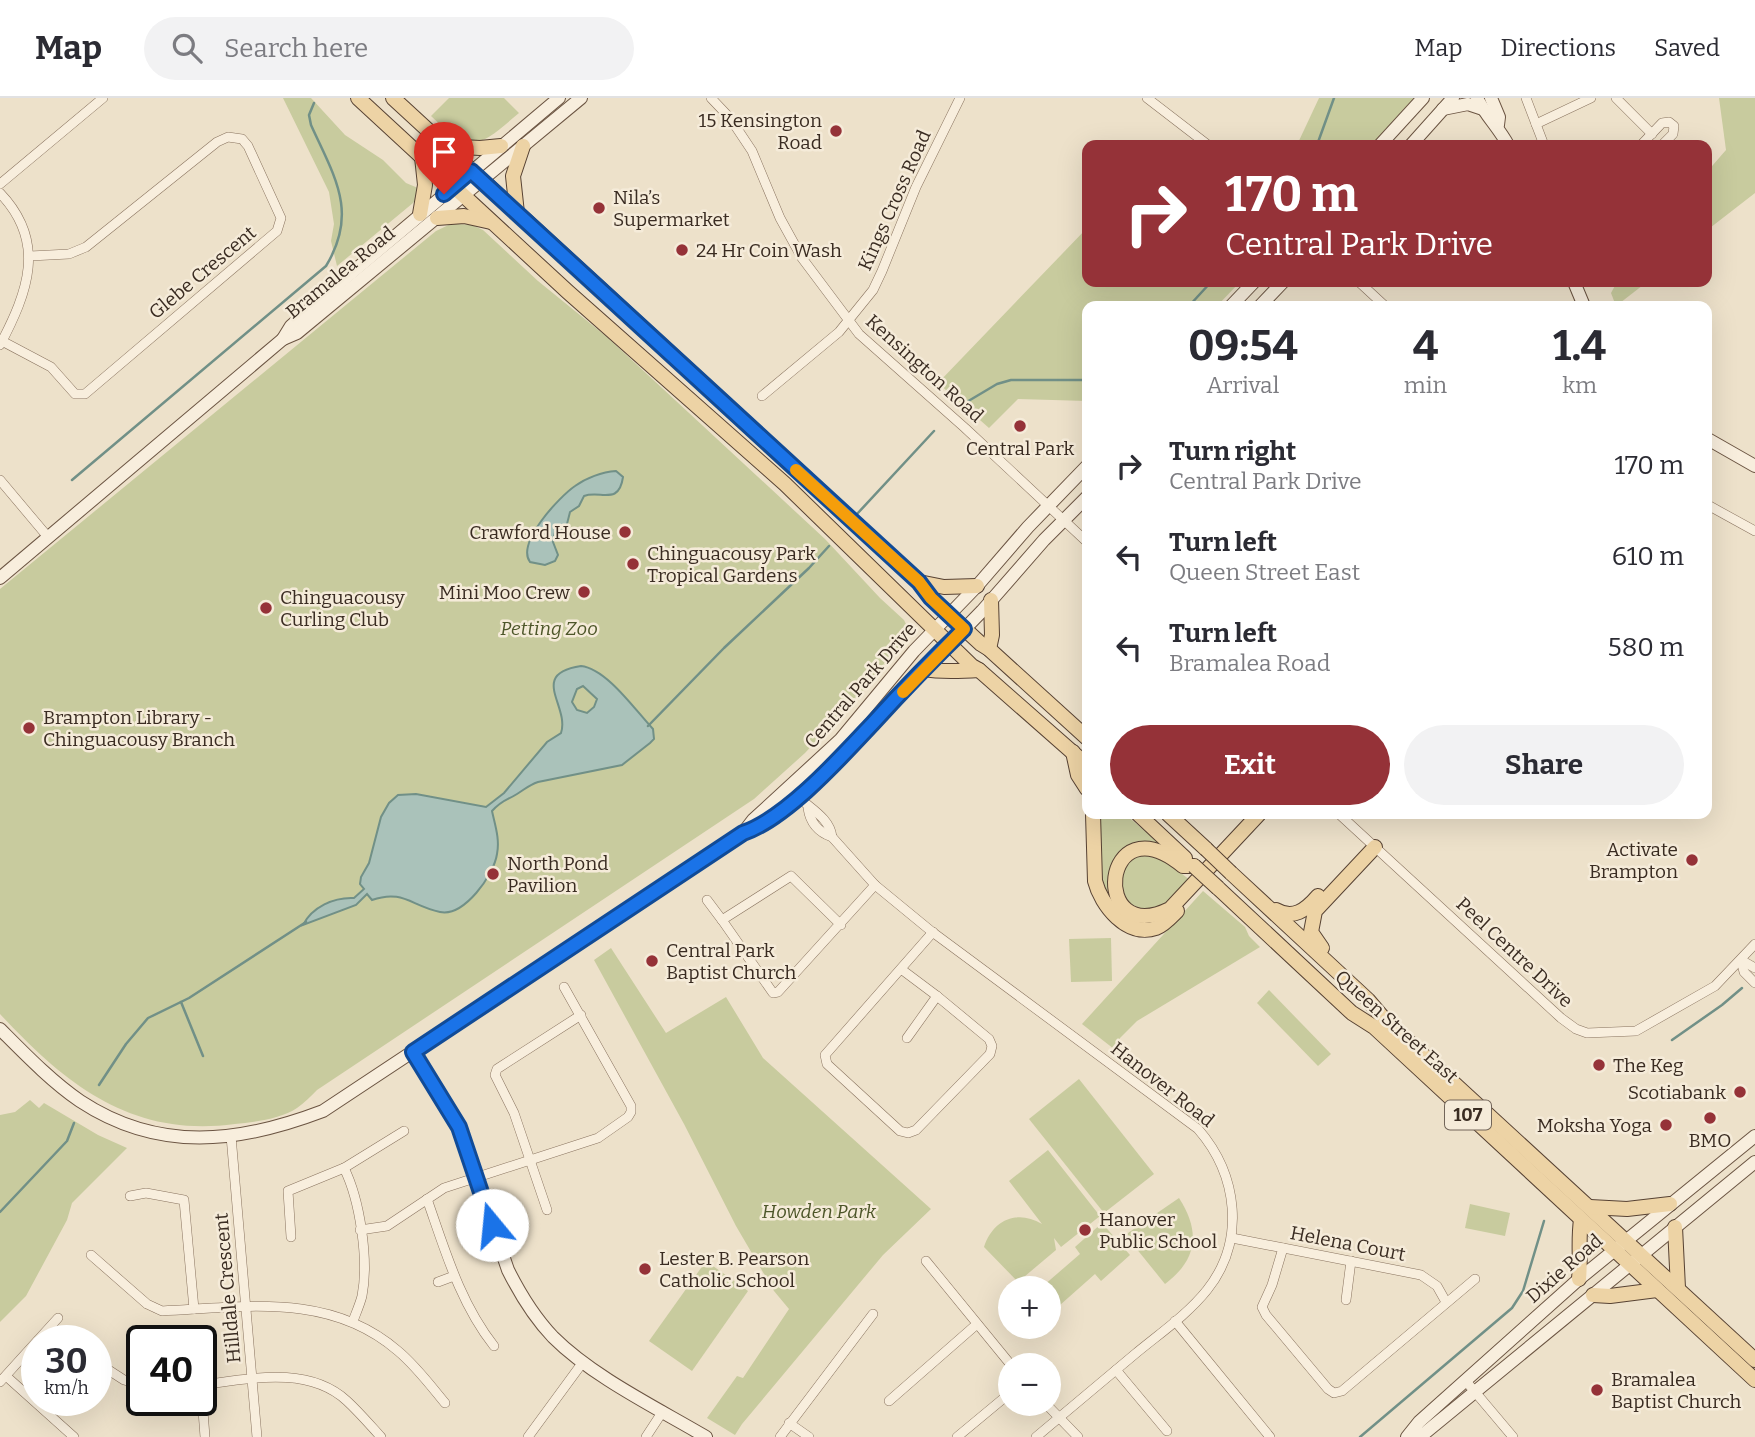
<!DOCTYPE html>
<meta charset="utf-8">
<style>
:root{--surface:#fff;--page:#f2f2f3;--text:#2b2b33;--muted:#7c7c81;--line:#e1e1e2;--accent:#953238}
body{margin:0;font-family:Bitter,serif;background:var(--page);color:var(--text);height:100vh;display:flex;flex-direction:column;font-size:26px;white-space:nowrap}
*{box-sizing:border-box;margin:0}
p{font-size:23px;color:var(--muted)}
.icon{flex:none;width:38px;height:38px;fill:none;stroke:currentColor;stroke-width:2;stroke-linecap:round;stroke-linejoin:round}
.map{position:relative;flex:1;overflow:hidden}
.sheet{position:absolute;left:1082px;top:203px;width:630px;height:518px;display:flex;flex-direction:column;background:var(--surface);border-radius:14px;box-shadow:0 7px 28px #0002}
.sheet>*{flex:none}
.top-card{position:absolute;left:1082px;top:42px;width:630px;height:147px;border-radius:14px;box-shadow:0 7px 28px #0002;background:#953238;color:#fff;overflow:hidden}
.fabs{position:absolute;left:998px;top:1178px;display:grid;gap:14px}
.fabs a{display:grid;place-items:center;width:63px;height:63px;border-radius:50%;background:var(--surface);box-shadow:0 7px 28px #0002;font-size:35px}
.speed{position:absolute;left:21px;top:1227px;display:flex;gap:14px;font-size:35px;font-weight:700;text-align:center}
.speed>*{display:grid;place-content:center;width:91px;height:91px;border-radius:50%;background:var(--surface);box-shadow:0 7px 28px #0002;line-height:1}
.speed small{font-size:18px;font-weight:400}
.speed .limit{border:4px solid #111;border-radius:10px;background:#fff;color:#111}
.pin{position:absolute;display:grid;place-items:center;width:60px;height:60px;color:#fff;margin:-72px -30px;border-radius:50% 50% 50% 0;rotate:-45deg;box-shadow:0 0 7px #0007}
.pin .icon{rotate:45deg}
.me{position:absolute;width:77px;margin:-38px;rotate:343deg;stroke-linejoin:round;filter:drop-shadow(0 0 5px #0008)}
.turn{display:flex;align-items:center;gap:24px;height:147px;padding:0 28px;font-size:32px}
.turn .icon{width:91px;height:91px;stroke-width:2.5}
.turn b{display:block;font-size:49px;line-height:60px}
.eta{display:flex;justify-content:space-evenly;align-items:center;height:119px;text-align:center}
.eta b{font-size:42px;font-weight:700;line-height:49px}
.primary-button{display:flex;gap:14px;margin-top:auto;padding:14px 28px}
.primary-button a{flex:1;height:80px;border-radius:42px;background:var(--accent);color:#fff;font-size:28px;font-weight:700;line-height:80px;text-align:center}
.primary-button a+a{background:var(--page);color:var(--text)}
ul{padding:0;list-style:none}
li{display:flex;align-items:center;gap:21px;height:91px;padding:0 28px}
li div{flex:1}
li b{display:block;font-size:26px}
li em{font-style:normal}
header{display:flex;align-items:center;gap:42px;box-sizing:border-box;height:98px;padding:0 35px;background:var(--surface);border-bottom:2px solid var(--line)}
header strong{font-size:33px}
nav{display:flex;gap:38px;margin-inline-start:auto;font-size:24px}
.search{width:490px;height:63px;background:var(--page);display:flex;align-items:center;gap:18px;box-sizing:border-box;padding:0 24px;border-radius:38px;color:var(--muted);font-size:26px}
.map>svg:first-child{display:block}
</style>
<header>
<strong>Map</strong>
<div class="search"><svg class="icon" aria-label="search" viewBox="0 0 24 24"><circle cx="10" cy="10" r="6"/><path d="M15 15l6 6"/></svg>Search here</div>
<nav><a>Map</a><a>Directions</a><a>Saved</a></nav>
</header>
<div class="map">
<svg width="1755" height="1339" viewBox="0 0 1755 1339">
<rect width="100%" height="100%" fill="#ede1ca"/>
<g fill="#c8cb9e">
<polygon points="283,0 311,0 345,37 383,62 406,85 418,90 417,100 413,105 337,168 331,143 334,126 329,94"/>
<path d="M449 0H504L519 15C480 48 472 58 431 18Z"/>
<polygon points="1319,0 1418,0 1374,47 1297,47"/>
<polygon points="1719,0 1755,0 1755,95 1706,133 1706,75 1726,52"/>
<path d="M457 123 458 126 472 127 483 132 538 183 607 239 825 441 880 500 904 522 909 532V543L805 655 754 701 317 992C311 998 304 1005 297 1010 281 1021 254 1024 235 1026 132 1040 66 987 0 916V491L436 133Z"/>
<polygon points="1087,130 1087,184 1240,184 1217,208 1087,208 1087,303 1018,301 989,330 938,285"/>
<polygon points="1617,184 1647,184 1616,208 1611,195"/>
<path d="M1096 716H1125L1161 747 1142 744 1118 754C1105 780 1105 787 1119 812L1163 820 1152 825 1142 827 1118 814 1100 787Z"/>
<polygon points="1138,755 1154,755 1190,782 1180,796 1150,815 1122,802 1117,775"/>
<polygon points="1203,793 1245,829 1249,838 1260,849 1137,923 1120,940 1114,951 1082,926"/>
<polygon points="1111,840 1112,883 1071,884 1069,841"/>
<polygon points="611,850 666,935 726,899 763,960 931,1111 883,1157 742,1326 735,1337 707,1320 737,1278 743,1280 789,1211 774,1193 736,1128 684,1026 594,862"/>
<polygon points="1269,892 1331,956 1318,968 1257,905"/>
<polygon points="1079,981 1154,1076 1104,1115 1029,1021"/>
<polygon points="30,1002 39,1010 44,1005 98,1037 127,1050 72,1105 67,1122 26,1198 0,1224 0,1017 15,1014"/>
<path d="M1048 1052 1100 1118 1061 1149 1054 1140 1056 1152 1018 1184 984 1149C993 1122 1017 1111 1042 1126L1009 1083Z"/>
<path d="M1179 1100C1201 1134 1197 1162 1165 1186L1127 1139 1128 1135Z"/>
<polygon points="1470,1106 1510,1115 1505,1138 1465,1130"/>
<polygon points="1102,1125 1130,1157 1101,1183 1095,1176 1060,1207 1048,1194 1048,1190 1043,1188 1080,1156 1075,1149"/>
<polygon points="706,1163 748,1193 692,1273 649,1243"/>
</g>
<g fill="#aac2ba" stroke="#719087" stroke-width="2" fill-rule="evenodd">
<path d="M616 373 623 379C619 408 600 392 584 398L579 408 570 414 566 430 555 434 553 444 558 457 555 463 545 467 530 464C516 445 559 399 575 388 586 380 602 374 616 373Z"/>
<path d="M581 568C607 571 635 612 653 631L654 641 650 645 622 667 538 684C529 687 525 691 517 696 506 703 503 701 492 713 495 727 500 741 497 756 494 777 464 819 440 814 411 808 403 791 372 802L367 796 356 807 303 827C312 809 334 799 354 800L364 791 360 786 361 779 369 765 381 719 389 705 398 697 416 696 486 709 504 695 547 644 561 635C570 608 528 576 581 568ZM583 588 597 601 594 609 587 615 577 612 572 604 577 591Z"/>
</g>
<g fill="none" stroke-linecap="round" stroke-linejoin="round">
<g stroke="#719087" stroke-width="2.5">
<polyline points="1317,47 1334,0"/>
<polyline points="1189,208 1211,184"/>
<polyline points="965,305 997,286 1011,282 1087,282"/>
<path d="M72 382 326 168C359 114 334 78 311 27L309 17 314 5"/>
<polyline points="857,416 934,333"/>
<polyline points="648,628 724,550 809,470 829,448"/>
<polyline points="181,904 203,958"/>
<polyline points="1672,942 1722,907 1742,890"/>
<polyline points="99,987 126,946 148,920 189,900 306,824"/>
<polyline points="0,1114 67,1043 74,1025"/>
<polyline points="1360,1339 1512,1210 1523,1193 1544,1123"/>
</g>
<defs>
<g id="street">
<polyline points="711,0 730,20 752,53 780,120 802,160 859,236 965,330 1087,444"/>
<polyline points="1147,0 1208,47"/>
<polyline points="1526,0 1544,47"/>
<polyline points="1616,0 1652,36"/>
<polyline points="1536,26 1591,0"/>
<polyline points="1641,47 1662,25 1669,24 1674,28 1673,36 1662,47"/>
<polyline points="0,86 103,0"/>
<path d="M0 95C47 144 28 194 0 247"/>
<polyline points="1359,184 1385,208"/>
<polyline points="0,242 51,269 75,296 85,296 277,133 281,120 248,48 242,41 228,39 217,44 86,149 69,156 30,158"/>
<polyline points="762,298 839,234 873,192 882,173 916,89 960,0"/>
<polyline points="0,382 48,439"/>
<polyline points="1706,406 1755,433"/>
<path d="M794 695C807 709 830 719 832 739"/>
<path d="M808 710C810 724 818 734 832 739L875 787 931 833 1198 1031C1238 1077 1246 1143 1207 1192 1187 1217 1159 1236 1135 1256 1102 1284 1069 1311 1036 1339"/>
<polyline points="1339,716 1561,920 1576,931 1587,935 1636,933 1715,888 1755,846"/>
<polyline points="707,802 722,822"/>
<polyline points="841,827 791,778 722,822 773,895 778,894 875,787"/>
<polyline points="1741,862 1744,874 1755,885"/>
<polyline points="1741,862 1755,870"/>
<polyline points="901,871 937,898 989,941 992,948 990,956 916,1032 908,1035 900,1033 827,966 825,957 933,834"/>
<polyline points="907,940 937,898"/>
<polyline points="231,1038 257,1339"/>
<path d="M344 1070C360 1102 369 1162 362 1198 360 1206 356 1215 353 1223"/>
<polyline points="130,1098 146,1095 184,1102 194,1211"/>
<path d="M427 1101C445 1152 460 1205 494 1248"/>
<polyline points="547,1112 514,1015 495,977 497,971 581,917"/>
<polyline points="360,1132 387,1128 444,1090 598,1040 628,1019 631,1014 631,1008 564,889"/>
<polyline points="291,1139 288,1093 344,1070 404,1033"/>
<polyline points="1232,1140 1421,1177 1437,1188 1446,1204"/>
<polyline points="1283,1150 1272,1187 1262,1209 1266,1217 1328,1291 1334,1295 1342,1293 1475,1181"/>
<path d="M91 1157 147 1206 162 1213C245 1209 330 1194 398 1253 416 1268 430 1287 445 1305"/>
<polyline points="926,1163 1011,1267"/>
<polyline points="438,1184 454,1178"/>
<polyline points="1346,1202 1351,1163"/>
<polyline points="1175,1223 1270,1339"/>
<polyline points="38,1242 58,1220"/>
<polyline points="107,1271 124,1282 142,1287"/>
<polyline points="1116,1272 1167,1333"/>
<polyline points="6,1278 74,1339"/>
<polyline points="1465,1282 1513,1339"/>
<polyline points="0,1284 37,1243"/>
<path d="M201 1287C249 1281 308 1267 347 1303 359 1314 370 1327 381 1339"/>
<polyline points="201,1287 205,1339"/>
<polyline points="889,1303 977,1226"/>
<polyline points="1046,1306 1078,1339"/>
<polyline points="789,1325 809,1339"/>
<polyline points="528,1339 583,1264"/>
<polyline points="646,1339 663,1313"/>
<polyline points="780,1339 873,1216"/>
<polyline points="957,1339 1010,1295"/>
</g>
<g id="secondary">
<path d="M1477 0C1486 18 1499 30 1508 47"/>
<polyline points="1491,0 1499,19 1498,27"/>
<polyline points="1443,11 1468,6 1483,11"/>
<polyline points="1380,47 1423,0"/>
<polyline points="1411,47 1453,0"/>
<polyline points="1574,184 1584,208"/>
<polyline points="1231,208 1254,184"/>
<polyline points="1260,208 1283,184"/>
<polyline points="283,241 291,228 348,178 559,0"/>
<polyline points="1706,340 1755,368"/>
<polyline points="0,480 283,241 297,235 581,0"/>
<polyline points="756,730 816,684 982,513 1044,442 1087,399"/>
<path d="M0 931C25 956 51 983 80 1003 159 1055 239 1045 323 1013L743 735 753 722 840 642 914 553 977 488 1028 429 1087 368"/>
<path d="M413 954 459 1029 508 1172C520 1196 534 1219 553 1239 593 1279 657 1310 706 1339"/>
<polyline points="1407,1339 1419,1324 1579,1181 1755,1038"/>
<polyline points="1416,1339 1426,1334 1755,1064"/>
</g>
<g id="primary">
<polyline points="358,0 568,194 785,386 972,568 979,572 1087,667"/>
<polyline points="393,0 919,484 931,500 981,546 989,551 1087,640"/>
<polyline points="444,48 480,50 501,48"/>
<polyline points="517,115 513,78 523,48"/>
<polyline points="420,116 425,87 422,59"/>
<polyline points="437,120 464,118 491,124"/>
<polyline points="919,484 944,489 977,488"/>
<polyline points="989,551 992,537 991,502"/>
<path d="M924 571C939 574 964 573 979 572"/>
<polyline points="1073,654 1078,677 1087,691"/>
<path d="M1093 716 1095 783C1101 807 1127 840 1156 830 1164 827 1171 819 1177 813"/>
<polyline points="1138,716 1185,760"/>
<polyline points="1168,716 1206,751"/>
<path d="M1194 768H1183C1101 701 1089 851 1170 811L1259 716"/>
<polyline points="1231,775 1368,902 1385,922 1755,1262"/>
<polyline points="1218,790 1352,915 1374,929 1755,1282"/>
<path d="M1276 812C1293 822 1306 812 1318 798"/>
<polyline points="1322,850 1311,834 1315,813 1375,749"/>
<polyline points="1590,1109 1627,1111 1670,1106"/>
<polyline points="1675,1129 1678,1190"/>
<path d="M1579 1181C1581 1161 1578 1142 1581 1122"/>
<polyline points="1593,1197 1610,1198 1657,1192"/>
</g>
</defs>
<use href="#street" stroke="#89735f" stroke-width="10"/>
<use href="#secondary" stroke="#6b5442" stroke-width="14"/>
<use href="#primary" stroke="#574233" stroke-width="16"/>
<use href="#street" stroke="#f8eedd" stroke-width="9"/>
<use href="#secondary" stroke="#f8eedd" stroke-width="12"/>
<use href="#primary" stroke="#edd3a5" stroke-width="14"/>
<defs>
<g id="primary-bridge">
<polyline points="1206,751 1231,775"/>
<polyline points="1194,768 1218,790"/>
</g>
</defs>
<use href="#primary-bridge" stroke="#574233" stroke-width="16" stroke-linecap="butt"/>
<use href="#primary-bridge" stroke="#edd3a5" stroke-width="14"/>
</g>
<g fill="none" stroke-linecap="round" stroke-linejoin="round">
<defs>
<path id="route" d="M444 96 471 73 919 484 931 500 964 531C933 561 903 592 874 624 842 658 787 720 743 735L413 954 459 1029 492 1127"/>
</defs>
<use href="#route" stroke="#114b97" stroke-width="18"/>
<use href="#route" stroke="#1a73e8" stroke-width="12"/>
<polyline stroke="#f59e0b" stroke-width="12" points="796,372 919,484 931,500 964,531 903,594"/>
</g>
<g fill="#953238" stroke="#f5ebd9" stroke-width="2.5">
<circle cx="836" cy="33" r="7"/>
<circle cx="599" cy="110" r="7"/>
<circle cx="682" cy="152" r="7"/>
<circle cx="1020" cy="328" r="7"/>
<circle cx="625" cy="434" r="7"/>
<circle cx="633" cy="466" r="7"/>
<circle cx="584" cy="494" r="7"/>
<circle cx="266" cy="510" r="7"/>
<circle cx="29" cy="630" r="7"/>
<circle cx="1692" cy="762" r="7"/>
<circle cx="493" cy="776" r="7"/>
<circle cx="652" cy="863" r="7"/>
<circle cx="1599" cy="967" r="7"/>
<circle cx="1740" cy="994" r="7"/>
<circle cx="1710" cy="1020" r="7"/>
<circle cx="1666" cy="1027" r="7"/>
<circle cx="1085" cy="1132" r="7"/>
<circle cx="645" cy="1171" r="7"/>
<circle cx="1597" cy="1292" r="7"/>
</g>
<g text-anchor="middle" stroke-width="5" stroke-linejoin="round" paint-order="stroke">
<rect fill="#f5ebd9" stroke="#726559" stroke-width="2" x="1445" y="1002.5" width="46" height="29" rx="5"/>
<g font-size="18" font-weight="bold" fill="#3a2c22">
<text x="1468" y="1023">107</text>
</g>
<g font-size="19" fill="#3a2c22" stroke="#f5ebd9" text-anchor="start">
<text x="822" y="29" text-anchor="end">15 Kensington<tspan x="822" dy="22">Road</tspan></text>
<text x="613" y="106">Nila’s<tspan x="613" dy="22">Supermarket</tspan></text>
<text x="696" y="159">24 Hr Coin Wash</text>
<text x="1020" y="357" text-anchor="middle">Central Park</text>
<text x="611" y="441" text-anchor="end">Crawford House</text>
<text x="647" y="462">Chinguacousy Park<tspan x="647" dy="22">Tropical Gardens</tspan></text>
<text x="570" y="501" text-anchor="end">Mini Moo Crew</text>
<text x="280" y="506">Chinguacousy<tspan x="280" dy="22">Curling Club</tspan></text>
<text x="43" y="626">Brampton Library -<tspan x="43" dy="22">Chinguacousy Branch</tspan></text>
<text x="1678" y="758" text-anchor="end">Activate<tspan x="1678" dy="22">Brampton</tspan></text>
<text x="507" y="772">North Pond<tspan x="507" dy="22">Pavilion</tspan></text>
<text x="666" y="859">Central Park<tspan x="666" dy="22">Baptist Church</tspan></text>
<text x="1613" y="974">The Keg</text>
<text x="1726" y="1001" text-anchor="end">Scotiabank</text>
<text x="1652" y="1034" text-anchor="end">Moksha Yoga</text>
<text x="1710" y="1049" text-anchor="middle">BMO</text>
<text x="1099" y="1128">Hanover<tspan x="1099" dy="22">Public School</tspan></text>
<text x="659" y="1167">Lester B. Pearson<tspan x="659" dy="22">Catholic School</tspan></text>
<text x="1611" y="1288">Bramalea<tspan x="1611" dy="22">Baptist Church</tspan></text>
</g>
<g font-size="19" fill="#3a2c22" stroke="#f5ebd9">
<text transform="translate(894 102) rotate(-66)" y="7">Kings Cross Road</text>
<text transform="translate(202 174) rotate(-40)" y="7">Glebe Crescent</text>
<text transform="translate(340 174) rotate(-39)" y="7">Bramalea Road</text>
<text transform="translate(925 270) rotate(42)" y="7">Kensington Road</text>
<text transform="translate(860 587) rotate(-49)" y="7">Central Park Drive</text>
<text transform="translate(1515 854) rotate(43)" y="7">Peel Centre Drive</text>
<text transform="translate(1397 928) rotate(42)" y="7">Queen Street East</text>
<text transform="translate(1163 986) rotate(38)" y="7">Hanover Road</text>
<text transform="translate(1348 1145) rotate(11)" y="7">Helena Court</text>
<text transform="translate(1564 1170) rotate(-41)" y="7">Dixie Road</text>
<text transform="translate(227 1190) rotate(-95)" y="7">Hilldale Crescent</text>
</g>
<g font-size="19" font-style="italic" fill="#4d5629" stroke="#f5ebd9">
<text x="549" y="537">Petting Zoo</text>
<text x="819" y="1120">Howden Park</text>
</g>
</g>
</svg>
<div class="fabs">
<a>+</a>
<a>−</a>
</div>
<div class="speed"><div>30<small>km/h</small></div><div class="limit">40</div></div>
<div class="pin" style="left:444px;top:96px;background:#d93025"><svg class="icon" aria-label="arrive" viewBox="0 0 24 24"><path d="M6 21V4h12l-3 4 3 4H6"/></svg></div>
<svg class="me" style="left:492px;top:1127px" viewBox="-20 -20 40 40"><circle r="19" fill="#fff"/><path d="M0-13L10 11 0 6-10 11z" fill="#1a73e8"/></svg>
<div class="top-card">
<div class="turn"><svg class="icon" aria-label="right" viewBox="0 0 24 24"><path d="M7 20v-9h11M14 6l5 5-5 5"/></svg><div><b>170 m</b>Central Park Drive</div></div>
</div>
<section class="sheet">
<div class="eta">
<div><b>09:54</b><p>Arrival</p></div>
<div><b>4</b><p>min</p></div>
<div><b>1.4</b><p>km</p></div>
</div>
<ul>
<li><svg class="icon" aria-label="right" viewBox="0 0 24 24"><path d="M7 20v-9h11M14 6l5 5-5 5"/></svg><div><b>Turn right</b><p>Central Park Drive</p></div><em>170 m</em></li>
<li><svg class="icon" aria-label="left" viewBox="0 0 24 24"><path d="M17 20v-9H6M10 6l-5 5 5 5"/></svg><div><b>Turn left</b><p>Queen Street East</p></div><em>610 m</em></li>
<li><svg class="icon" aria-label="left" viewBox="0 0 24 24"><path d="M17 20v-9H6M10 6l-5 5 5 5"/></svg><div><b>Turn left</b><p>Bramalea Road</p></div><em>580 m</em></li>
</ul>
<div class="primary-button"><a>Exit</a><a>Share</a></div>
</section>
</div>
